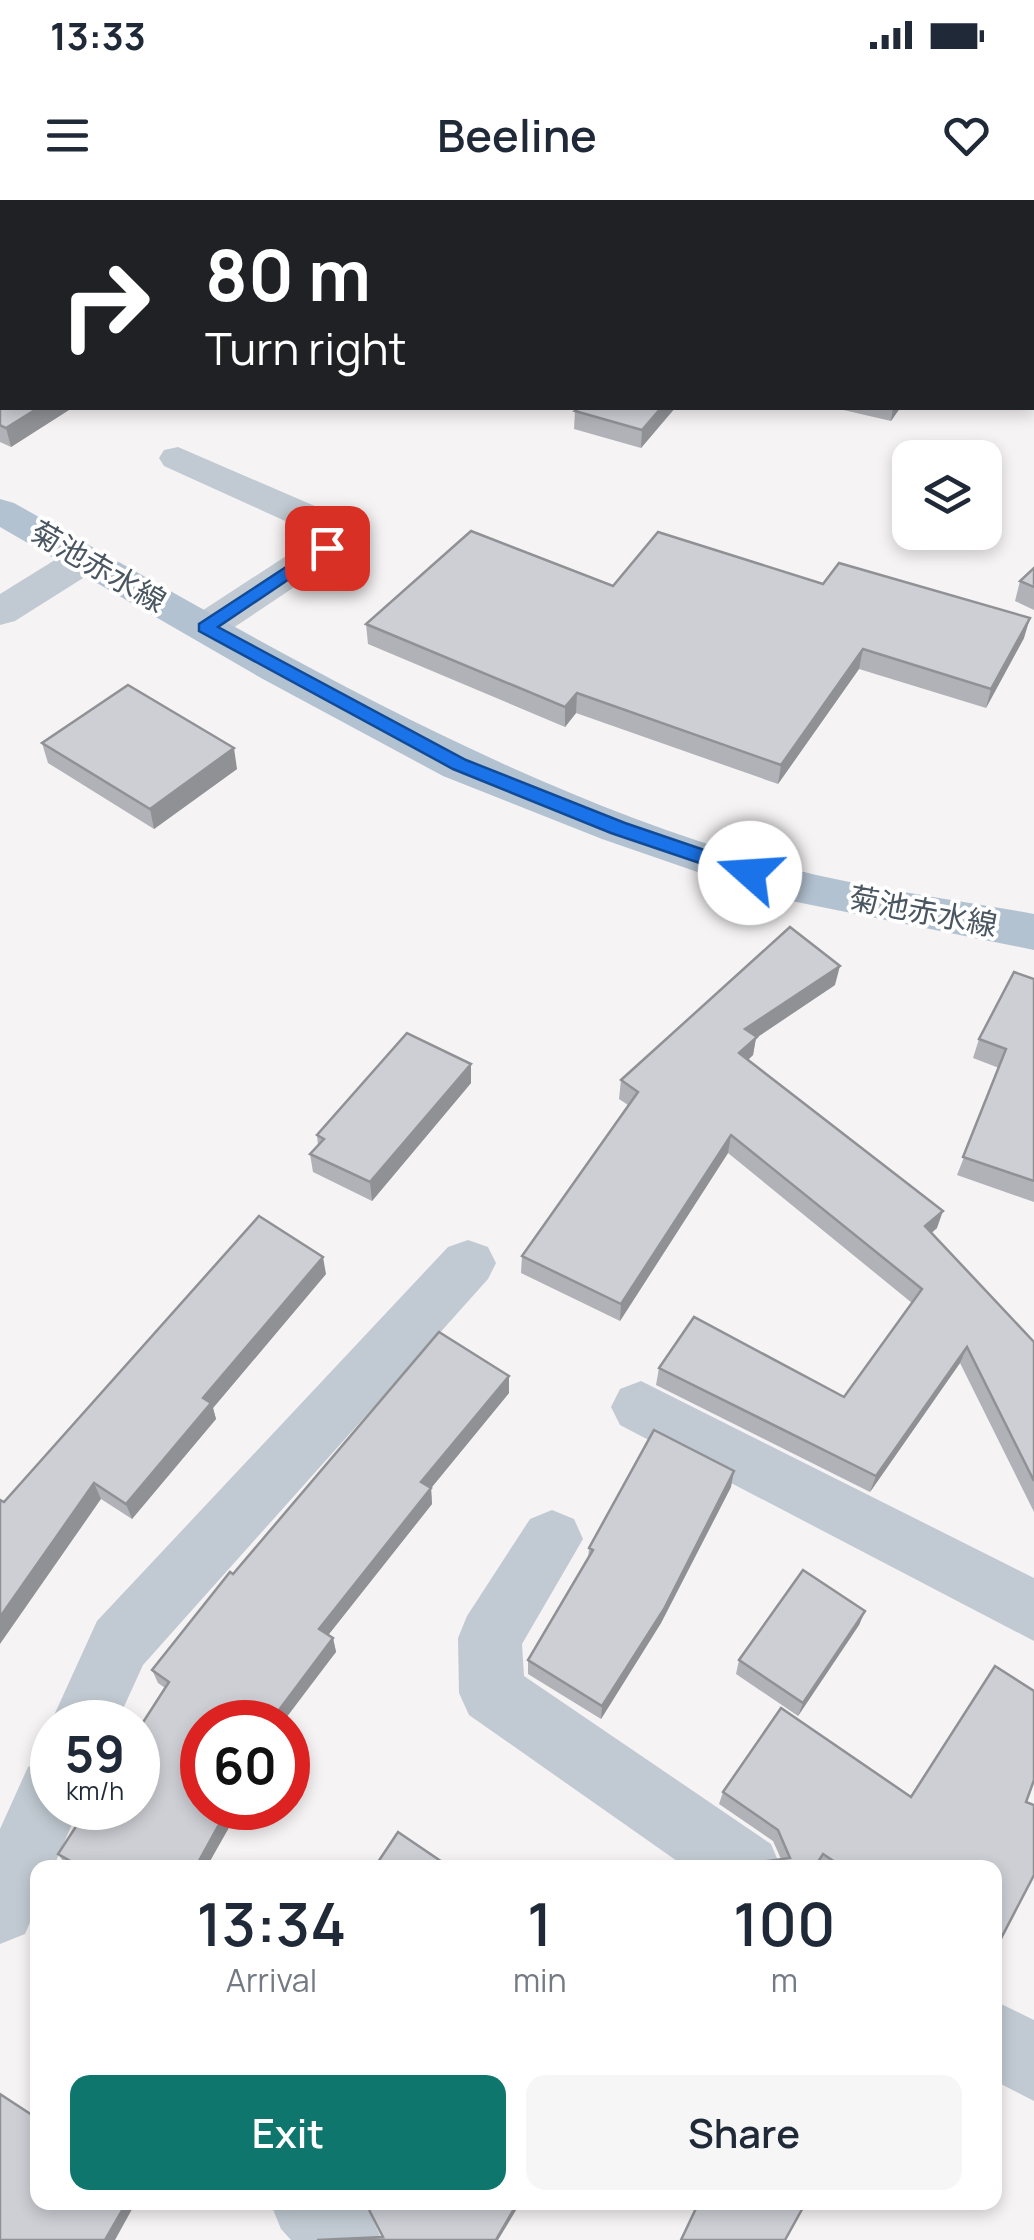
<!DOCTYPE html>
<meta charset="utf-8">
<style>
:root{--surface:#fff;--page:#f6f6f7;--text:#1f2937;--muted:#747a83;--accent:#0f766e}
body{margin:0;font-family:Manrope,"Noto Sans JP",sans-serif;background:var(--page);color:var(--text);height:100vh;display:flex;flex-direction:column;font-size:38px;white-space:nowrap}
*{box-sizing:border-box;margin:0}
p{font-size:32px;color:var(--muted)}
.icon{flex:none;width:55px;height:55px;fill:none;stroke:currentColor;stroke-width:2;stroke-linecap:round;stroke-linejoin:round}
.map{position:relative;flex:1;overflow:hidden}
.side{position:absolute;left:30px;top:1660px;width:972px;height:350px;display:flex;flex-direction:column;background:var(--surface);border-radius:20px;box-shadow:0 5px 15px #0003}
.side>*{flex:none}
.guide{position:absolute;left:0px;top:0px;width:1035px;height:210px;box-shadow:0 5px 15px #0003;background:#202124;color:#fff;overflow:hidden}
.fabs{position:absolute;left:892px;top:240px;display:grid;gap:20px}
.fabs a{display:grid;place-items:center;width:110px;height:110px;border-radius:20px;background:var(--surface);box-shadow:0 5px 15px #0003;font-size:50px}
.speed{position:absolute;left:30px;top:1500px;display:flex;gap:20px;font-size:50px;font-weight:700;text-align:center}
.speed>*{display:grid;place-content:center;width:130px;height:130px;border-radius:50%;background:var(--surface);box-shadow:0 5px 15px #0003;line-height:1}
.speed small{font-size:25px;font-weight:400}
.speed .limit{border:15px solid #d22;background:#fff;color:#111}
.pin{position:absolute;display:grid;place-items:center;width:85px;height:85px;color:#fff;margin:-42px;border-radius:20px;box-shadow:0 5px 15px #0006}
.me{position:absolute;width:110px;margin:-55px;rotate:289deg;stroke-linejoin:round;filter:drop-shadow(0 0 8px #0008)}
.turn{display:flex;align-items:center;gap:35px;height:210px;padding:0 40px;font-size:45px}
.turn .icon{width:130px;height:130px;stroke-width:2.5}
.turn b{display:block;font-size:70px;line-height:85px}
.eta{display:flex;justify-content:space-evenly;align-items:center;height:170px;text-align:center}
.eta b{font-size:60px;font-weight:600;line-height:70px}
.primary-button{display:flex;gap:20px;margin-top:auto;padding:20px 40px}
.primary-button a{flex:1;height:115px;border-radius:20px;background:var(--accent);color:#fff;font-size:40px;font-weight:600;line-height:115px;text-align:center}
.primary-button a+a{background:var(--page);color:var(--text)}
.status{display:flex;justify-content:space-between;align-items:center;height:70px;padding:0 50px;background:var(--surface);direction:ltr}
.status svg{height:28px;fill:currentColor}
header{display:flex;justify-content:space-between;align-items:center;height:130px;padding:0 40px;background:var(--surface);font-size:45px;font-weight:600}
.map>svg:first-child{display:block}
</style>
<div class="status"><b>13:33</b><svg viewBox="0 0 49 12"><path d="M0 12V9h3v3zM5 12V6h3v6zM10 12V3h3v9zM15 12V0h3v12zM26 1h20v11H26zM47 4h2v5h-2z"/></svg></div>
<header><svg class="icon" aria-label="menu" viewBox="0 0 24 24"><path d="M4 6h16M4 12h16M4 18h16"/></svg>Beeline<svg class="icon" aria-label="heart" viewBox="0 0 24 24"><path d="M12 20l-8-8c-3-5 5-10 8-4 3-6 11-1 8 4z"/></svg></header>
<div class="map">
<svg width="1034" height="2040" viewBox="0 0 1034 2040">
<rect width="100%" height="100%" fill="#f5f3f3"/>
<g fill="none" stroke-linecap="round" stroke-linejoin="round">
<g fill="#c1cad2" fill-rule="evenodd">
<polygon points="624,0 663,0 664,2 625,2"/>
<polygon points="178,247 338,316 344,324 347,347 341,356 221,436 206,440 191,436 185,427 191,418 306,343 305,330 164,266 159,258 164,250"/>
<polygon points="85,347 99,350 105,359 99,368 15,421 0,425 0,394 71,350"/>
<polygon points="468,1040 488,1047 496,1063 488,1079 143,1465 117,1522 52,1522 52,1526 51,1522 97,1421 448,1047"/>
<polygon points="641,1181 1034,1378 1034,1441 620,1225 611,1207 620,1189"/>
<polygon points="552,1310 574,1319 583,1339 522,1444 524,1476 771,1644 781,1668 687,1668 469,1515 459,1493 458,1438 467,1416 530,1319"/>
<polygon points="52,1557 52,1608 79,1608 53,1668 38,1668 38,1704 25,1734 0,1744 0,1629 28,1567"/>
<polygon points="995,1801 1034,1820 1034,1901 995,1881"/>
<polygon points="270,2002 361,2002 370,2013 382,2040 291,2040 281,2029"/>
</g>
<path fill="#b3c2d1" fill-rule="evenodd" d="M0 299 14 303C263 442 510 593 788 668 868 689 953 699 1034 714V750L767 696 602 639 443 576 261 478 0 327Z"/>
</g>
<g fill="#b0b2b7">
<polygon points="0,152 2,208 72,208 11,247 0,242"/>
<polygon points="579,208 675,208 641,248 574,229 575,211"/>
<polygon points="835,208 900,208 891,221"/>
<polygon points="1034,368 1034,410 1015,401 1020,381"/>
<polygon points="823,384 1024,438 986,508 859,469 778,584 576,513 565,527 368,444 366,424 613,386"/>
<polygon points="42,543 237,569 154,629 48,563"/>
<polygon points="1034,779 1034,1002 957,975 999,868 973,858 979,839"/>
<polygon points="835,785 756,838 753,855 748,860 937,1028 931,1033 1034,1142 1034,1312 960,1163 870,1292 656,1185 659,1168 844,1197 912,1103 728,953 620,1121 521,1073 522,1056 628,905 619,899 621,880"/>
<polygon points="471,883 372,1001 313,972 310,954 318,946 317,935"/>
<polygon points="326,1074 213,1208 216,1219 132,1319 101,1299 4,1302"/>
<polygon points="509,1176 509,1193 431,1288 432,1304 328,1435 333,1438 336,1452 202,1608 240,1608 206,1668 71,1668 66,1665 58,1654 165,1488 158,1483 152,1470 233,1374"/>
<polygon points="731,1287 661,1423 601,1519 528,1474 528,1460 588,1360 589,1348"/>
<polygon points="865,1411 859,1425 798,1516 736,1474 739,1460"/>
<polygon points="723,1592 995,1668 822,1668 818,1665 816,1668 764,1668 767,1661 781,1659 773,1641 719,1604"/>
</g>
<g fill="#909195">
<polygon points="2,125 2,146 0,147 0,126"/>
<polygon points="38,208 72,208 11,247 6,228"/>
<polygon points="661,208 675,208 641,248 642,230"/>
<polygon points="893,208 900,208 891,221"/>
<polygon points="1030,418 1024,438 986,508 991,489"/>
<polygon points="863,449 859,469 778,584 781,565"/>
<polygon points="577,493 576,513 565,527 565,507"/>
<polygon points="234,548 237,569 154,629 150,609"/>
<polygon points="840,766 835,785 756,838 753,855 736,871 745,829"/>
<polygon points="471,864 471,883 372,1001 370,982"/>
<polygon points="731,935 728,953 620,1121 621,1104"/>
<polygon points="943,1011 937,1028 919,1044 925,1026"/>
<polygon points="323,1057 326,1074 213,1208 216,1219 132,1319 126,1304 203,1198"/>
<polygon points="967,1147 960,1163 870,1292 876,1276"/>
<polygon points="509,1176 509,1193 423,1298 421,1282"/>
<polygon points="734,1271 731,1287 661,1423 601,1519 602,1506"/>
<polygon points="94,1283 101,1299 0,1444 0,1417"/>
<polygon points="431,1288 432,1304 322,1443 319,1429"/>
<polygon points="865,1411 859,1425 798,1516 803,1503"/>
<polygon points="333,1438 336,1452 283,1522 270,1522"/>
<polygon points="228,1608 240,1608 206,1668 195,1668"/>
<polygon points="127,2002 136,2002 115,2040 105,2040"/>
<polygon points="518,2002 521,2002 498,2040 496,2040"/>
</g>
<g fill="#cdcfd5" stroke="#909195" stroke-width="2.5">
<polygon points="0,0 161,0 167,2 2,2 2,125 0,126"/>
<polygon points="732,0 1034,0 1034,38 1032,39 1032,2 729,2"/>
<polygon points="1032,45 1034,63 1034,88 1032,90"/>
<rect x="1032" y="111" width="2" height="79"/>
<polygon points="0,152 2,152 2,208 38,208 6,228 0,225"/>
<polygon points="579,208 661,208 642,230 575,211"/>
<polygon points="471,331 613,386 658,332 823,384 839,363 1030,418 991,489 863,449 781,565 577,493 565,507 366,424"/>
<polygon points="1034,368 1034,387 1020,381"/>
<polygon points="128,485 234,548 150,609 42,543"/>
<polygon points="790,727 840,766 745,829 757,837 739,853 943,1011 925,1026 1034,1142 1034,1281 967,1147 876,1276 659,1168 694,1117 844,1197 922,1089 731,935 621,1104 522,1056 638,892 621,880"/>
<polygon points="1014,772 1034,779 1034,981 963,957 1006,849 979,839"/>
<polygon points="407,833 471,864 370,982 310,954 324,939 317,935"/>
<polygon points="259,1016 323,1057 203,1198 211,1203 126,1304 94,1283 0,1417 0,1300 4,1302"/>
<polygon points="439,1132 509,1176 421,1282 431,1288 319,1429 333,1438 270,1522 202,1522 202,1608 228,1608 195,1668 83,1668 58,1654 88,1608 138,1608 138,1530 169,1482 152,1470 230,1372 233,1374"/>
<polygon points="654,1230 734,1271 664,1409 602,1506 528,1460 593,1350 589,1348"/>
<polygon points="803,1370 865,1411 803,1503 739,1460"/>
<polygon points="995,1466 1034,1491 1034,1580 1026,1602 1034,1605 1034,1675 995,1750 995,1668 844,1668 823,1654 814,1668 776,1668 767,1661 790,1658 778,1630 723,1592 781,1508 911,1597"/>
<polygon points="398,1632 451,1668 374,1668"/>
<polygon points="0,1894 38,1919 38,2002 127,2002 105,2040 0,2040"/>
<polygon points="365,2002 518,2002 496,2040 317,2040 383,2037"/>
<polygon points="699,2002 806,2002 785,2040 681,2040"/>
</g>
<polygon fill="#1a73e8" stroke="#114b97" stroke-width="2.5" points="321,344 335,348 218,427 466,560 625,623 757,668 757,678 744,678 611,633 453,569 199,431 199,424"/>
<g text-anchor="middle" stroke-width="8" stroke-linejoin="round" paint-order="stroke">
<g font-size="30" fill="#4a5661" stroke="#fff">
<text transform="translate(98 367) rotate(30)" y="10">菊池赤水線</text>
<text transform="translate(923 712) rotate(11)" y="10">菊池赤水線</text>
</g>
</g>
</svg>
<div class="fabs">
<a><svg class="icon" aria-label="layers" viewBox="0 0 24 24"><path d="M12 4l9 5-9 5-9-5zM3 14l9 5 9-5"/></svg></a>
</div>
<div class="speed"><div>59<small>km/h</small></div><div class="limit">60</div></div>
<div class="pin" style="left:327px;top:348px;background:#d93025"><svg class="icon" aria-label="arrive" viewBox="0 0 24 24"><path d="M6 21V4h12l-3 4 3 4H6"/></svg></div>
<svg class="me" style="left:750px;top:673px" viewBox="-20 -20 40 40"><circle r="19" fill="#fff"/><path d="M0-13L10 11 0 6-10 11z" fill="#1a73e8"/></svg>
<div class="guide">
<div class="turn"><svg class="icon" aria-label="right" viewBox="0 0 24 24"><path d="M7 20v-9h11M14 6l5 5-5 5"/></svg><div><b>80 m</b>Turn right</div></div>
</div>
<section class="side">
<div class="eta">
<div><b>13:34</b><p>Arrival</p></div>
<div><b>1</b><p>min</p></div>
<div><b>100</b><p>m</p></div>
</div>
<div class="primary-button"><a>Exit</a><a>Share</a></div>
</section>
</div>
